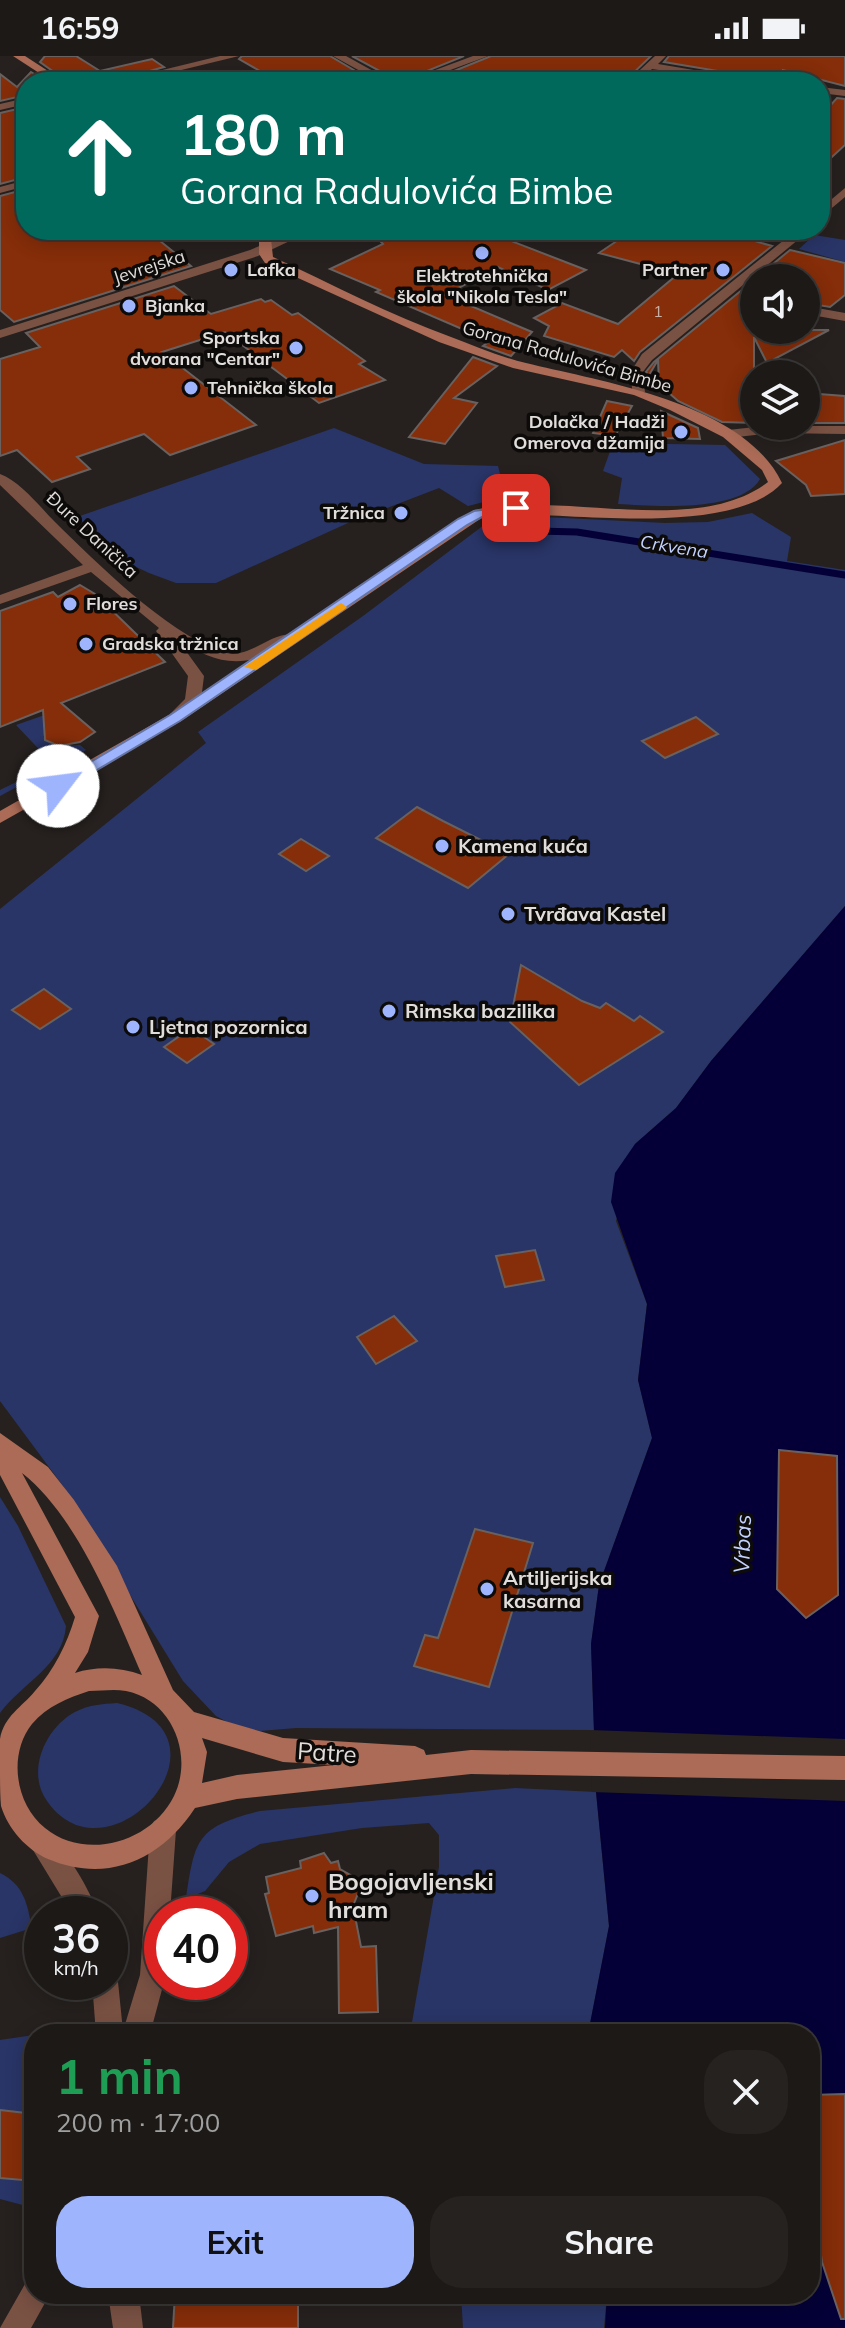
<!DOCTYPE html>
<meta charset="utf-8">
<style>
:root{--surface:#1c1917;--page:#252220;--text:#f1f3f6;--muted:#a0a0a1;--line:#3a3836;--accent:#9eb4fd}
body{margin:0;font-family:Mulish,sans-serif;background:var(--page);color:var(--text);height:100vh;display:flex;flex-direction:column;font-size:30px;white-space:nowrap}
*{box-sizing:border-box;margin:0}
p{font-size:26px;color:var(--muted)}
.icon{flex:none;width:44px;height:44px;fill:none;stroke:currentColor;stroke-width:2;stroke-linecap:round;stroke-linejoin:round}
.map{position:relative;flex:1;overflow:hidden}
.sheet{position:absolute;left:24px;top:1968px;width:796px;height:280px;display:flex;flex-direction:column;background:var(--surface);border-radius:32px;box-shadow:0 4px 20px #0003,0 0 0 2px var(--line)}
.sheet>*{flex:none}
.guide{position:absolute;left:16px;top:16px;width:814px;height:168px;border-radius:32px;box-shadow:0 4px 20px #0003,0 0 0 2px var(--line);background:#00695c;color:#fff;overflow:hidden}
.controls{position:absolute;left:740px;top:208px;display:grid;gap:16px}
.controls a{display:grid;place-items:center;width:80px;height:80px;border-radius:50%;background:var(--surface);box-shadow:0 4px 20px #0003,0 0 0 2px var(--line);font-size:40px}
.speed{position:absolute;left:24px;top:1840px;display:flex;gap:16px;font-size:40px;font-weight:700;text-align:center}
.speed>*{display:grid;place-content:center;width:104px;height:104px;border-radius:50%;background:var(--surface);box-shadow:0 4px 20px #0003,0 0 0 2px var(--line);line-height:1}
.speed small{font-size:20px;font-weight:400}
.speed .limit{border:12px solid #d22;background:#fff;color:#111}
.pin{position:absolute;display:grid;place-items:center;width:68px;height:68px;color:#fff;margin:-34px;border-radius:16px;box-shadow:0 4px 12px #0006}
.me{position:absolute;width:88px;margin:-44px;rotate:60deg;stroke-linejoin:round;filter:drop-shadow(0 0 6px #0008)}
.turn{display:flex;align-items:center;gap:28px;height:168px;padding:0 32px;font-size:36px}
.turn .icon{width:104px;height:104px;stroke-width:2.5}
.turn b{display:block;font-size:56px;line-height:68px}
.round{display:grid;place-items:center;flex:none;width:84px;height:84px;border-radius:32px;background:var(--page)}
.summary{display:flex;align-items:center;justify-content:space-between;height:136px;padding:0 32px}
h1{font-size:48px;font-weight:700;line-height:60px;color:#1e9e55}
.primary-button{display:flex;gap:16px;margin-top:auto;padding:16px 32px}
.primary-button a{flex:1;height:92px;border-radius:32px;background:var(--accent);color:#111;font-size:32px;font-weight:700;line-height:92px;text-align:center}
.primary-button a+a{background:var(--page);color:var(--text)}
.status{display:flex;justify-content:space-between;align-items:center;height:56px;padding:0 40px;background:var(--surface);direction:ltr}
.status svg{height:22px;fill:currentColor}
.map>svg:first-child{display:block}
</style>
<div class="status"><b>16:59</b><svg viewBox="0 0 49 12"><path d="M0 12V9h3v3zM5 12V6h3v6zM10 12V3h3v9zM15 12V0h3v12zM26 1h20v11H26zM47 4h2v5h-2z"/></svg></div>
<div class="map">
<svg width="845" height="2272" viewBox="0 0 845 2272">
<rect width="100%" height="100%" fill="#26211f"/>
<g fill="#293567">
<polygon points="814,179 845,184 845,206 799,193"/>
<polygon points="334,372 424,408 498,410 501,422 490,436 492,444 468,450 439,432 348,467 216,527 176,527 149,517 126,506 77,461"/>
<path d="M613 387 725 389 760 423C741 457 653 450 618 448L622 422 603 415Z"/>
<polygon points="752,457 791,481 787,505 845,514 845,850 711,1005 676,1052 635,1088 616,1165 647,1248 638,1324 652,1382 599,1529 591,1588 594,1674 296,1672 260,1675 231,1668 216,1660 183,1625 63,1430 0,1345 0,853 206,687 198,676 363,560 488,466 543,461 665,467 708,466"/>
<polygon points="59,654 43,681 55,690 80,689 86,694 0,740 0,734 53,708 16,669"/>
<path d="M0 1441 18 1470 66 1570C63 1610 22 1627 0 1657Z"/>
<path d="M117 1647C246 1678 109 1834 47 1745 26 1716 45 1672 75 1656 88 1649 102 1648 117 1647Z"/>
<path d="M515 1732 596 1736 609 1870 588 1978H410L439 1811V1779L429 1767 362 1772 260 1788 229 1806 205 1835 186 1843C195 1782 197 1771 260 1755Z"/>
<path d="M0 1817C24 1829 27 1847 32 1872L0 1882Z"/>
<polygon points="34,1979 34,2152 0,2143 0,1984"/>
<polygon points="461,2238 607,2238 604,2272 463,2272"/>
</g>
<polygon fill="#040037" points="845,850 845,2272 605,2272 607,2238 810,2238 810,1978 588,1978 609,1870 596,1736 591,1588 599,1529 652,1382 638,1324 647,1248 611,1146 615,1117 635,1088 676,1052 711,1005"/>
<polygon fill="#26211f" points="590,1674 845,1683 845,1745 592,1736"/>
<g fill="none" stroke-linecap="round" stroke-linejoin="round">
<polyline stroke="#040037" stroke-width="7" points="502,474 577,476 845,519"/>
</g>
<g fill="#862d09" stroke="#68615f" stroke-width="2">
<polygon points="45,0 76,0 100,15 152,3 164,11 110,26 68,26 40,6"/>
<polygon points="242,0 330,0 374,26 320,26 313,22 279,26 239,3"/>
<polygon points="352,0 464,0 400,26"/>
<polygon points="491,0 651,0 624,26 427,26"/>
<polygon points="669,0 845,0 845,30 783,14 783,26 769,26 766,23 664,6"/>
<polygon points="31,16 48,26 26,26 26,32 20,34 26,39 0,45 0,18 17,31"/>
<polygon points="653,16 719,26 642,26"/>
<polygon points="837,42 845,43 845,89 820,112 820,61"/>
<polygon points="26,51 26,121 0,128 0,57"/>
<polygon points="26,133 26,174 125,174 133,180 149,176 191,210 14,266 0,254 0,140"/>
<polygon points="370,174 483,174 586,214 548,234 498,211 445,239 532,276 511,300 483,290 490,285 376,236 380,234 330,213 383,188"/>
<polygon points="633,174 657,181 667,174 687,180 695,174 717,174 772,190 640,296 634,305 622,294 614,301 544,280 549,270 534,262 562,247 618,268 678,218 599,197"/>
<polygon points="790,194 845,207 845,239 830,251 806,247 806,222 756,222"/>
<polygon points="754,224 754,274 829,274 767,307 754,281 754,367 722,366 678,345 659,328 658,304 649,319 646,316 654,306"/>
<polygon points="174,230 211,258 261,243 265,246 271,244 292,259 298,257 365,305 359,308 385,324 319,347 225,276 162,296 256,369 170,399 144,378 77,401 90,413 52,426 17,394 0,400 0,303 40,291 26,277"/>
<polygon points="473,301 497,310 454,342 477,347 445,388 409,381"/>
<polygon points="806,337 845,340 845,367 806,367"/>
<polygon points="607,345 632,350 615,380 593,377"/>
<polygon points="661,355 698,372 700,383 663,382"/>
<polygon points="845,384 845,438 811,440 806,429 776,405"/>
<polygon points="80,529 95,538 165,606 61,647 95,676 80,686 59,690 45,684 43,654 0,671 0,555 53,536 58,541"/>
<polygon points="696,661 718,678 665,702 642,685"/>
<polygon points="417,751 443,765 509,798 468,832 376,782"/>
<polygon points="301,783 329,800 306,815 279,798"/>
<polygon points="521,909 582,945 600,952 606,947 634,965 640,960 663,976 579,1029 510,966"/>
<polygon points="44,933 71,953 40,973 12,954"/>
<polygon points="191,972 214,988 187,1007 164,991"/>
<polygon points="535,1194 544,1224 505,1231 496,1200"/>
<polygon points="394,1260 417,1285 376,1308 357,1281"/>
<polygon points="779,1394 837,1400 838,1539 806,1562 777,1533"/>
<polygon points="475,1473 533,1487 489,1631 414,1610 425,1579 438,1582"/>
<polygon points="324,1797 331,1807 338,1805 340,1813 359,1824 361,1830 353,1850 361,1891 376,1890 378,1956 339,1957 338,1871 314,1877 313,1870 276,1880 265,1838 269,1837 266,1821 301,1812 300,1805"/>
<polygon points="845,2038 845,2263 841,2263 822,2206 810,2123 810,2039"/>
<polygon points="0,2054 34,2058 34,2125 0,2122"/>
<polygon points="175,2238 298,2238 298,2272 173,2272"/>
</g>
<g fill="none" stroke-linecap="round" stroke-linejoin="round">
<g fill="#7a5244" fill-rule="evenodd">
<polygon points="220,0 239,0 132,26 113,26"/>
<polygon points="333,0 346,0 393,26 380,26"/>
<polygon points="473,0 488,0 418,26 403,26"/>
<polygon points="655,0 666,0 658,8 766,26 740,26 652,13 638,26 627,26"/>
<polygon points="820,31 845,34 845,40 820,37"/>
<polygon points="26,42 26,48 0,54 0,48"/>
<polygon points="26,124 26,130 0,137 0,131"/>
<polygon points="845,132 845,141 820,162 820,153"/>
<polygon points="297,174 313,174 258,200 0,282 0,274 250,194"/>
<polygon points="758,174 776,174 791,179 797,174 810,174 652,304 642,317 645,336 633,339 630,317 642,298 784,184"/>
<polygon points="806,250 845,257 845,265 806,258"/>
<polygon points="764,370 845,370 845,378 773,377 728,382 721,378 728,374"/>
<path d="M0 418C20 425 40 451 55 466 98 508 164 574 220 595 248 607 270 574 295 579L298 582C290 589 279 594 269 598 233 613 209 603 178 584L204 620 201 644 182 664H170V658L185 643 188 620 156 575 159 572 91 516 0 548V539L83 509 0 429Z"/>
<polygon points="163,1762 172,1765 176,1774 170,1858 162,1858 164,1926 150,1978 96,1978 92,1926 110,1926 110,1915 114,1917 118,1926 123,1975 140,1919 150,1774 154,1765"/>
<path d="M46 1782C67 1790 90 1837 99 1858H72L33 1794 37 1785Z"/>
<polygon points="34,2224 34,2238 50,2238 31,2272 0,2272 25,2228"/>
<polygon points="108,2238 139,2238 143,2272 113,2272"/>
</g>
<g fill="#ab6b56" fill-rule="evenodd">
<polygon points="13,0 25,0 65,26 53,26"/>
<path d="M249 174H262L271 183 273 201C332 228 390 259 451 281 475 290 500 301 526 307 603 326 744 347 782 427 734 480 578 458 509 458L483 461 181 665 0 767V755L169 659 474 454C561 434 694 482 768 426L762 414 723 381 670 354 634 339 513 312 439 286 265 207 259 198V184Z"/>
<path d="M0 1377 48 1411 74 1444 117 1510 173 1634 194 1656 283 1682 415 1690 424 1694 426 1699 471 1694 845 1700V1724L471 1718 237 1743 195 1752C161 1804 107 1828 48 1803 27 1794 8 1773 1 1750 0 1739 0 1725 0 1714 0 1704 0 1693 0 1683 4 1660 22 1651 35 1635 54 1614 67 1588 75 1561L0 1419ZM22 1417C78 1461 114 1555 142 1619 120 1611 97 1610 75 1617L88 1596 99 1560ZM89 1635C101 1635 114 1633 126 1635 172 1644 194 1699 174 1740 151 1787 85 1805 45 1772 15 1748 8 1698 32 1668 47 1650 68 1642 89 1635ZM202 1682 283 1706 334 1709 237 1719 202 1727 207 1696Z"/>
</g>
</g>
<polygon fill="#9eb4fd" stroke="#6775a4" stroke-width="2" points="516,449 522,452 520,455 482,461 467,469 180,665 63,734 58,735 50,730 170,659 458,463 474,455"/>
<polygon fill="#f59e0b" points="341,547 347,551 345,553 256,614 244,611"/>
<g fill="#9eb4fd" stroke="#0d0b0a" stroke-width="3">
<circle cx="482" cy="197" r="8"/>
<circle cx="231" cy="214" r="8"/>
<circle cx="723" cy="214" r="8"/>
<circle cx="129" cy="250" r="8"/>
<circle cx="296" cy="292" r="8"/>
<circle cx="191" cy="332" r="8"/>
<circle cx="681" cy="376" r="8"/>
<circle cx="401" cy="457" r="8"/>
<circle cx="70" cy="548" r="8"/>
<circle cx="86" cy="588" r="8"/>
<circle cx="442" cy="790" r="8"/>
<circle cx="508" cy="858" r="8"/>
<circle cx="389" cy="955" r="8"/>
<circle cx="133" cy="971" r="8"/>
<circle cx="487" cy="1533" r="8"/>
<circle cx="312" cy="1840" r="8"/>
</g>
<g text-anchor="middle" stroke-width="7" stroke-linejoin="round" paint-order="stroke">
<g font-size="16" fill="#cab1a6">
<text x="658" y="261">1</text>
</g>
<g font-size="18" fill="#e0dddb" stroke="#0d0b0a">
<text transform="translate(149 211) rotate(-18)" y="6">Jevrejska</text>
<text transform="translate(567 301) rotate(16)" y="6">Gorana Radulovića Bimbe</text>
<text transform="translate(92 479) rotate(43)" y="6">Đure Daničića</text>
</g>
<g font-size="18" font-weight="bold" fill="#e0dddb" stroke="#0d0b0a" text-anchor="start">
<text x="247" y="220">Lafka</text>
<text x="707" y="220" text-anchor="end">Partner</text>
<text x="482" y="226" text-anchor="middle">Elektrotehnička<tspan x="482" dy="21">škola "Nikola Tesla"</tspan></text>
<text x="145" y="256">Bjanka</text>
<text x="280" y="288" text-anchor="end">Sportska<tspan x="280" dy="21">dvorana "Centar"</tspan></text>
<text x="207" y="338">Tehnička škola</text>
<text x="665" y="372" text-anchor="end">Dolačka / Hadži<tspan x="665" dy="21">Omerova džamija</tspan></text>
<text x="385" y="463" text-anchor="end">Tržnica</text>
<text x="86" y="554">Flores</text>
<text x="102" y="594">Gradska tržnica</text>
</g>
<g font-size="18" font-style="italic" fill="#c4d2ff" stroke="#0d0b0a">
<text transform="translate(674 491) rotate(9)" y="6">Crkvena</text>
</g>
<g font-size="20" font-weight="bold" fill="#e0dddb" stroke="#0d0b0a" text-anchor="start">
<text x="458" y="797">Kamena kuća</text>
<text x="524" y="865">Tvrđava Kastel</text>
<text x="405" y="962">Rimska bazilika</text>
<text x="149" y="978">Ljetna pozornica</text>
<text x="503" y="1529">Artiljerijska<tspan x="503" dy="23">kasarna</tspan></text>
</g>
<g font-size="22" font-style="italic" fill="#c4d2ff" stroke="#0d0b0a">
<text transform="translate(742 1488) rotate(-88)" y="8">Vrbas</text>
</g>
<g font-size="24" fill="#e0dddb" stroke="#0d0b0a">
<text transform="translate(327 1697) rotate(4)" y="8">Patre</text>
</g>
<g font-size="24" font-weight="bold" fill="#e0dddb" stroke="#0d0b0a" text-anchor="start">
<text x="328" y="1834">Bogojavljenski<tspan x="328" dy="28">hram</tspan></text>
</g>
</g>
</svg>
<div class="controls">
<a><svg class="icon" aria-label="sound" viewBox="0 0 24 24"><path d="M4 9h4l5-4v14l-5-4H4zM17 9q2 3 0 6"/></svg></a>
<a><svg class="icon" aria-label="layers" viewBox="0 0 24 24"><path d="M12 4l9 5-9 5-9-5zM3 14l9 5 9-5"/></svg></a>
</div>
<div class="speed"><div>36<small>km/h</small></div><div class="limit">40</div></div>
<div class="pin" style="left:516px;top:452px;background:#d93025"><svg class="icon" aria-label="arrive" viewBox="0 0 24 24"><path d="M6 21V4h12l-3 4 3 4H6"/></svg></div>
<svg class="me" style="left:58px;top:730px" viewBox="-20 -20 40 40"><circle r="19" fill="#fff"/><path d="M0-13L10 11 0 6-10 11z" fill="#9eb4fd"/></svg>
<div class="guide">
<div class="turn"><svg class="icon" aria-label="ahead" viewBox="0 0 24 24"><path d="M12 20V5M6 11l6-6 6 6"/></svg><div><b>180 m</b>Gorana Radulovića Bimbe</div></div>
</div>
<section class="sheet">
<div class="summary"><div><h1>1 min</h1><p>200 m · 17:00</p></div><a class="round"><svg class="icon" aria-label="close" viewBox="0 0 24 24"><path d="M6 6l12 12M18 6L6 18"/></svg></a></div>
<div class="primary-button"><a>Exit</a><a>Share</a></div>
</section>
</div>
